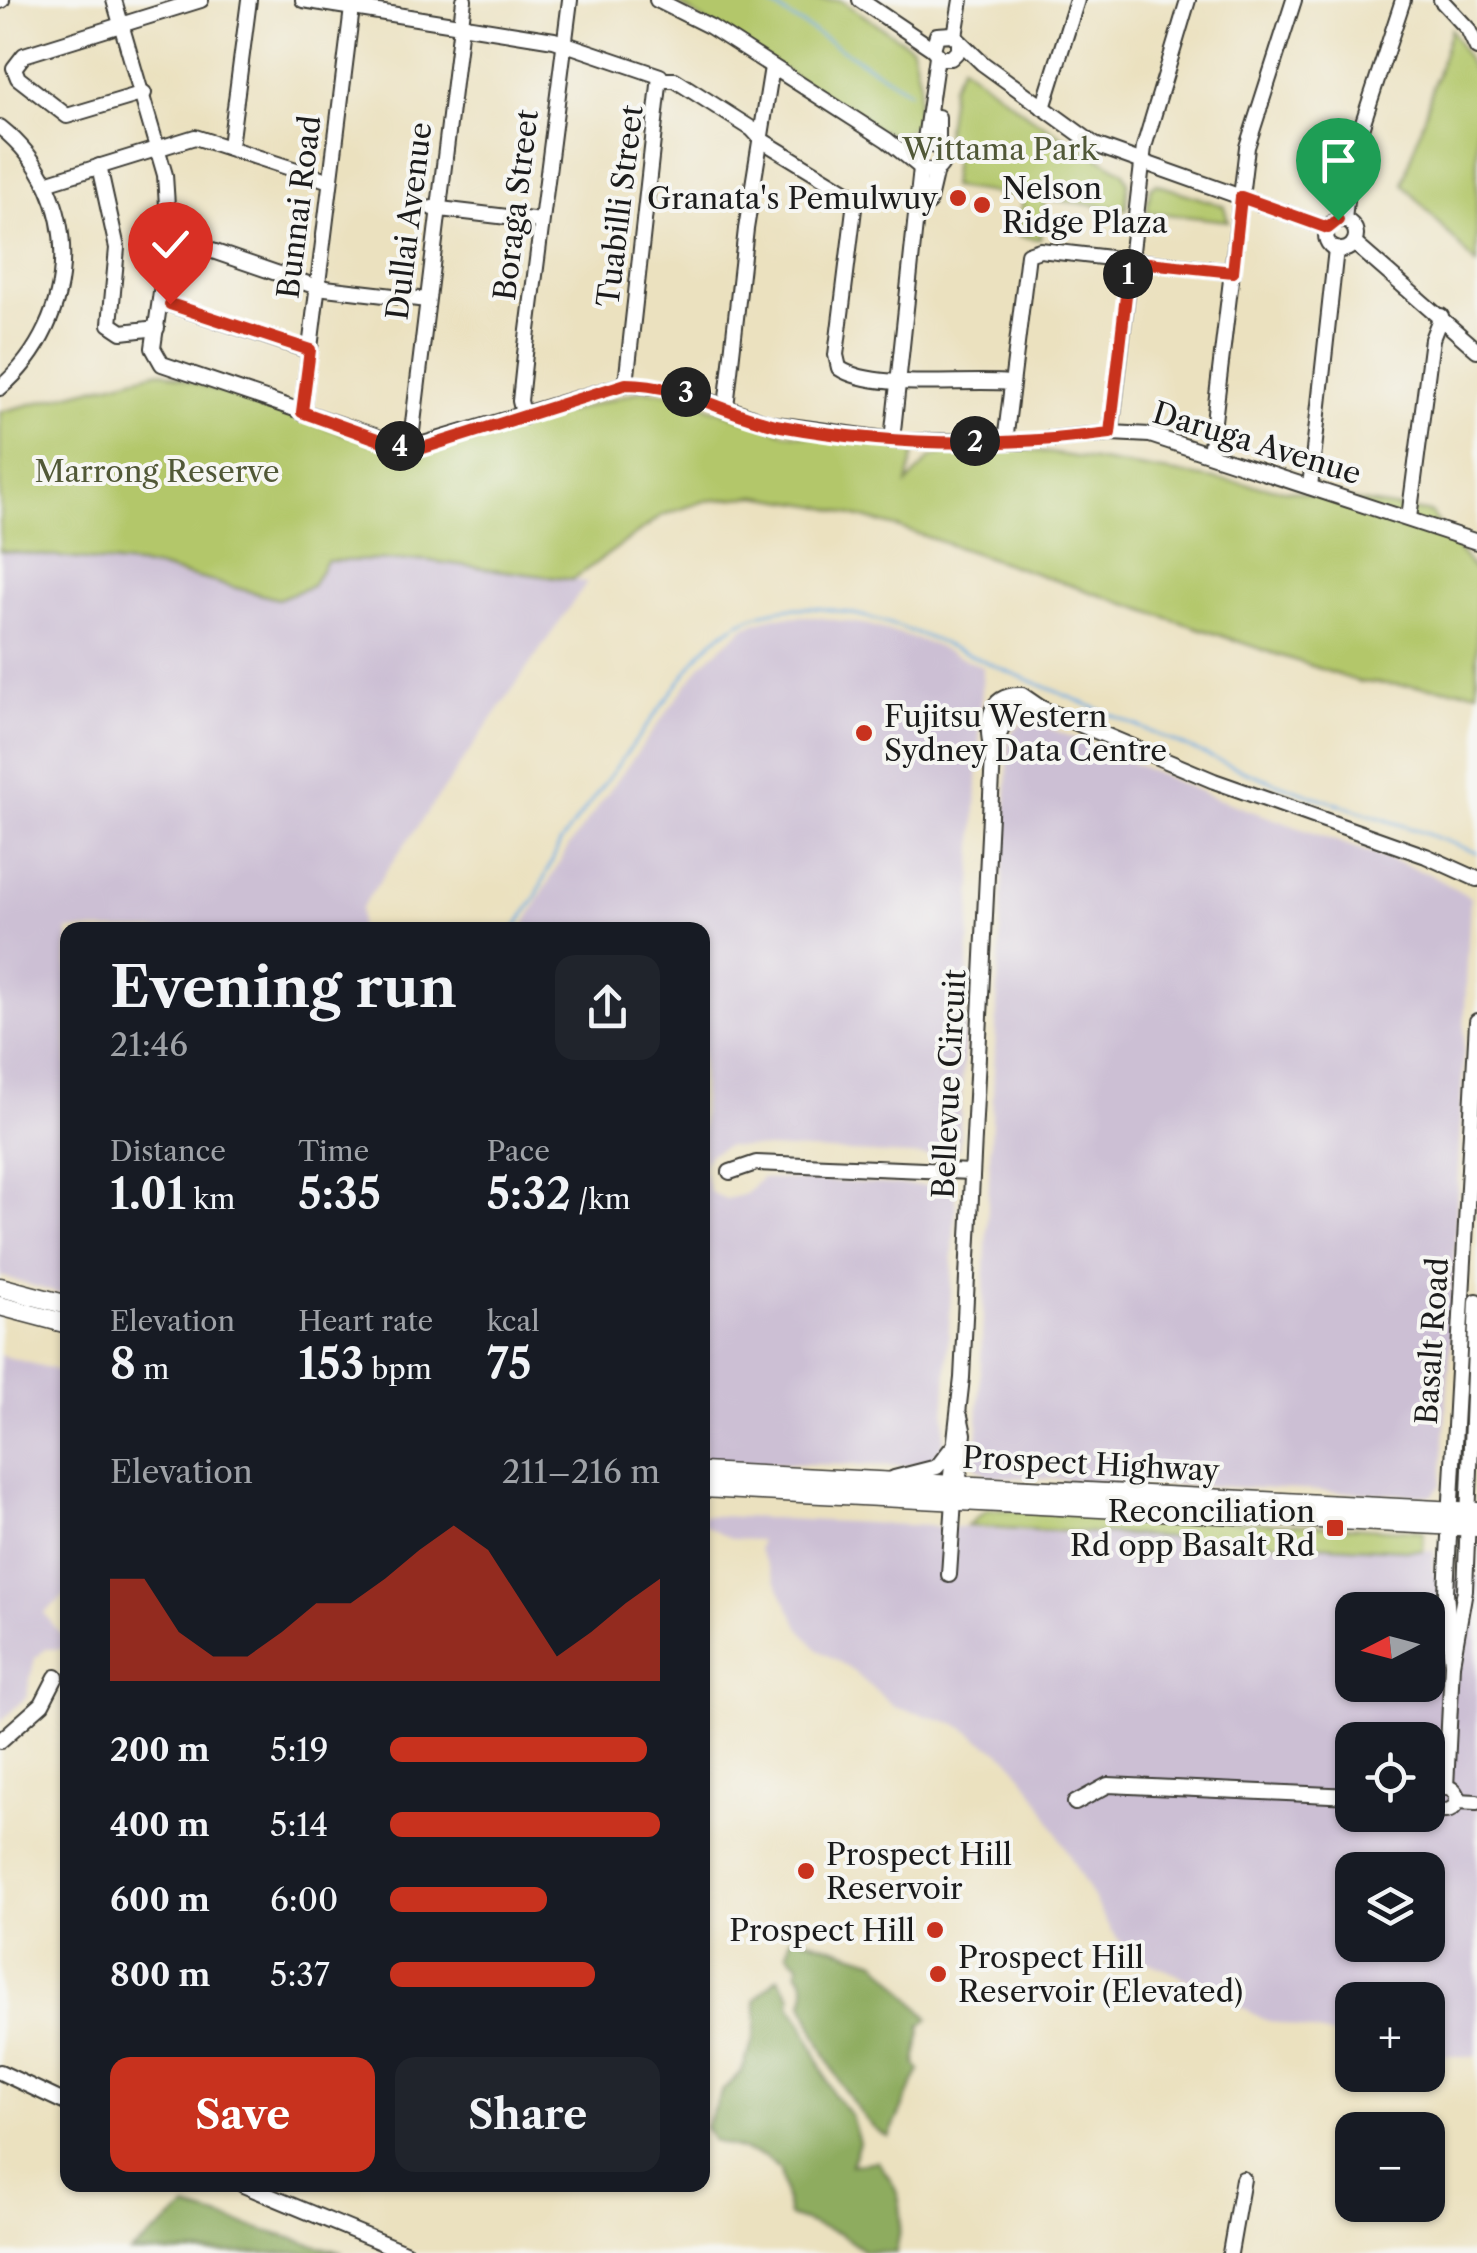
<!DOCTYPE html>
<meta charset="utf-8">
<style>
:root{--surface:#171b24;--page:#20242c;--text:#f1f3f6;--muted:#9ea1a6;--accent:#c8321e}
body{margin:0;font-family:"Libre Caslon Text",serif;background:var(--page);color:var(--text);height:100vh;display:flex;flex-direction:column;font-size:38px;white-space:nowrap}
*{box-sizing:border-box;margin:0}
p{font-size:32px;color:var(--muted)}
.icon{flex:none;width:55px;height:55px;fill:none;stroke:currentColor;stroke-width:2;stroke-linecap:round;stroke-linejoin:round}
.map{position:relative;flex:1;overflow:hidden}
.details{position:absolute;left:60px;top:922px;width:650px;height:1270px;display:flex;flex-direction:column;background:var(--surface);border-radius:20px;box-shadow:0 2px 8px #0004}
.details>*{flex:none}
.needle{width:65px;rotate:264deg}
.fabs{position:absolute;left:1335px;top:1592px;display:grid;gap:20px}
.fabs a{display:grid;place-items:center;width:110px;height:110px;border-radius:20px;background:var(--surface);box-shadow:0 2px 8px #0004;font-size:50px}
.pin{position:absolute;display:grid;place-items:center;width:85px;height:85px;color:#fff;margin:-102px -42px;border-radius:50% 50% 50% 0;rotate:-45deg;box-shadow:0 0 10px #0007}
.pin .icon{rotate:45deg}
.km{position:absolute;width:50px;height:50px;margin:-25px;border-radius:50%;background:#222;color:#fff;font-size:28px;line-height:50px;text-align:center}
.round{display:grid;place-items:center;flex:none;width:105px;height:105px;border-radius:20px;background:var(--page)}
.summary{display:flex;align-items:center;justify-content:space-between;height:170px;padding:0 50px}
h1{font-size:55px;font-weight:800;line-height:75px}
.stats{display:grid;grid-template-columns:repeat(3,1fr);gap:15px;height:170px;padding:10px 50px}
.stats div{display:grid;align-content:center}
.stats b{font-size:42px;font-weight:800}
.stats small{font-size:28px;font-weight:400}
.stats p{font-size:28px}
.chart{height:280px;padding:20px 50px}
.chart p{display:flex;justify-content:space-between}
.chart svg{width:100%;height:180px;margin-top:10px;fill:var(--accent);opacity:.7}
.button{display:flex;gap:20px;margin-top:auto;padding:20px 50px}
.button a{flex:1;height:115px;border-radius:20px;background:var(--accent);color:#fff;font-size:40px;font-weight:800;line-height:115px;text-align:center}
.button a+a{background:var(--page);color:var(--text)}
ul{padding:0 50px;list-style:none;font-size:32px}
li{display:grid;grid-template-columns:160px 120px 1fr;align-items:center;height:75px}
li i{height:25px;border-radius:12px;background:var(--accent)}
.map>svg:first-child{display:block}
</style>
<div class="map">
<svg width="1477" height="2253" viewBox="0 0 1477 2253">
<rect width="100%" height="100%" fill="#f6f6f2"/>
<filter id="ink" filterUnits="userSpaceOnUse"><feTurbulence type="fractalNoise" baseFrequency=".01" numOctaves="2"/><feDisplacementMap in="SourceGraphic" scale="20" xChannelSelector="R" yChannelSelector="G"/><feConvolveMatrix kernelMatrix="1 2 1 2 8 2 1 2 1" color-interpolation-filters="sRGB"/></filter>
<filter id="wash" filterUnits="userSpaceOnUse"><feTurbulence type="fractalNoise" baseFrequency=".0048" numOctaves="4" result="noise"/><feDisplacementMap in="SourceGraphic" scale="40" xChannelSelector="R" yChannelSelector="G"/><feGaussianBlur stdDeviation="2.25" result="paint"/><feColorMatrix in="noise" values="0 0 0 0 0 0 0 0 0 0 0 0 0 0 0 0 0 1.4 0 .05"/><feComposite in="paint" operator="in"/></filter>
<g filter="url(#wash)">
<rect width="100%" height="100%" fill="#ebe1bf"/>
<!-- industrial -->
<g fill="#ccbfd4" fill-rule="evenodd">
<polygon points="0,551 156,567 182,576 312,586 326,561 422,560 587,582 361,908 359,930 68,930 67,1296 0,1276"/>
<polygon points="773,617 809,616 868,625 926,642 983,667 959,1148 950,1157 727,1146 709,1154 703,1167 710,1192 726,1199 746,1194 761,1178 948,1187 956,1196 943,1445 934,1458 907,1466 703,1462 702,930 522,930 567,849 701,665 746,626"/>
<polygon points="1025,722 1038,723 1215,798 1429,874 1470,897 1450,1358 1441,1485 1432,1496 988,1476 976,1467 1009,741 1013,730"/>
<polygon points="0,1355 67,1373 67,1594 44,1613 67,1642 68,1649 46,1649 35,1658 26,1697 0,1722"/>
<path d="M702,1515L1434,1551V1574L1477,1576V2056H1428V2000H1352V2040L1265,2020L1197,1983L1133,1956L1111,1931L1035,1793L1010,1759L957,1724L894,1707L848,1667L818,1650L801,1630L759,1550L760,1540L732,1539L703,1524ZM1352,1610H1428V1685H1352ZM1352,1740H1428V1815H1352ZM1352,1870H1428V1945H1352Z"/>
</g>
<!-- green -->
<g fill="#b3c76a" stroke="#687243" stroke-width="2.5">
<polygon points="672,0 840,0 912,47 920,83 915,124 900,136 878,130"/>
<polygon points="1451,29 1477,78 1477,265 1403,184"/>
<polygon points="962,65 1029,116 1123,172 1128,183 1126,209 1045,199 1040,239 1019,236 1023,197 951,187 954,157 945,138 952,85"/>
<polygon points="1156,184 1224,206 1228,221 1147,212 1150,188"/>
<polygon points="160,371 405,454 422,454 643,390 665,392 785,433 915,448 907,484 930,458 980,442 1431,513 1477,574 1477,691 1359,682 900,528 819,506 757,496 705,501 663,515 572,580 423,560 326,561 312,586 278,599 156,567 0,551 0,412"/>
<polygon points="988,1509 1424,1531 1423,1551 967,1526"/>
</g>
<!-- forest -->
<g fill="#8eac5e" stroke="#55643d" stroke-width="2.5">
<path d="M797,1936L877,1961L929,2019L921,2025L916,2065L920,2070L889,2137C855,2125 815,2036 803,2002C808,1991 805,1980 797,1972L799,1964L787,1953L791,1937Z"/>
<path d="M778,1977L791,1996L790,2005L803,2024L833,2094L851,2115L859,2143L851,2165L877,2161C905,2194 904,2213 896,2253L864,2251L840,2234L789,2216L780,2170L765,2157L713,2141L705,2127L723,2090L742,2071L753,2042L757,2022L755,2000Z"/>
<polygon points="187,2208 343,2253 130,2253"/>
</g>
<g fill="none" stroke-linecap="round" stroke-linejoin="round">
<!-- stream -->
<g stroke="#72ade3" stroke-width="2.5">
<polyline points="763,0 910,92"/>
<path d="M514,930L535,899L560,843L703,650C735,619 767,606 812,608C879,612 946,645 1007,671C1083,702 1157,735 1232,766C1312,799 1397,820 1477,853"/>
</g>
</g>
</g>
<g filter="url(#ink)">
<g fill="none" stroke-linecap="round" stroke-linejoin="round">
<defs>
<g id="minor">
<polyline points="114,0 165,175 169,236 153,348 162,364 410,448 626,384 679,390 768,423 900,441 1021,442 1111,433 1150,435 1477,542"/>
<polyline points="303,0 554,40 660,76 626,384"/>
<polyline points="657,0 711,27 887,140 919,166"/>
<polyline points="860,0 933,49"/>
<polyline points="1441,0 1468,29 1477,48"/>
<polyline points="0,1 2,0"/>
<polyline points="955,36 961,0"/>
<polyline points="959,41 959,50 951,58 940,58 933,49 937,35 952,34 982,63 1095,145 1328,228"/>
<path d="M662,80H675L752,129L763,141L850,194L854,209L836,355L839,368C874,392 968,378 1012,383"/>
<polyline points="144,93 67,116 18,78 14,68 24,55 201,0"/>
<polyline points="1043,108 1077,0"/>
<path d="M0,127C86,195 80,320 0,388"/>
<circle cx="930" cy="158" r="13"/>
<polyline points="230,146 249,0"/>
<polyline points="924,146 937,56"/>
<polyline points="938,147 938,117"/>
<polyline points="99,166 117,248 110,324 122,332 157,328"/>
<polyline points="46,183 195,137 330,181"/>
<polyline points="928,204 936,170"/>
<polyline points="432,208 541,221"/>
<polyline points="1344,220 1350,162 1403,0"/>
<circle cx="1341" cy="235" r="15"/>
<polyline points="169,236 317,287 427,300"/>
<polyline points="1354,243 1477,350"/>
<polyline points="160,301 310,351"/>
<polyline points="726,407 746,229 772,67"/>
<polyline points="302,413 352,8"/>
<polyline points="524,417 520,401 525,354 570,0"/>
<polyline points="1111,433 1144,147 1188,0"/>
<polyline points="892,440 921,168"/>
<polyline points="1005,442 1028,254 1040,250 1233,272"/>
<polyline points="410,448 464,0"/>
<polyline points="1210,454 1247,147 1294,0"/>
<polyline points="1310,487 1336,249"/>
<polyline points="1409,518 1432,339 1441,316"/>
<path d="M993,754C985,727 986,693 1022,695L1041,708L1214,781L1426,856L1477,879"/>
<polyline points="730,1172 756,1163 972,1172"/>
<polyline points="894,1478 937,1467 951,1449"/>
<polyline points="957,1493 964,1434 960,1416"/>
<path d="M949,1575L954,1500L950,1484L962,1378L993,755C1002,723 1006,709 1041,708"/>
<polyline points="1452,1664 1446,1592 1477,1021"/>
<polyline points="0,1741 42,1704 56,1677"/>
<circle cx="1445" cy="1799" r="12"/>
<polyline points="1446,1787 1452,1664 1465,1590 1477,1301"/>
<polyline points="1457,1801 1477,1802"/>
<polyline points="1075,1803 1108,1785 1352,1796"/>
<polyline points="0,2072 68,2104"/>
<polyline points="243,2185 407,2253"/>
<polyline points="1230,2253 1243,2179"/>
</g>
<g id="major">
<polyline points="0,1287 68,1305"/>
<polyline points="0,1306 68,1324"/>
<polyline points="702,1472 1477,1512"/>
<polyline points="702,1488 1477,1527"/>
</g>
</defs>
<!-- minor casing -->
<use href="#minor" stroke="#3b3a34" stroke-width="18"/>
<!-- major casing -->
<use href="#major" stroke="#3b3a34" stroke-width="21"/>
<!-- minor -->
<use href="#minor" stroke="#fff" stroke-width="14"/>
<!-- major -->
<use href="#major" stroke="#fff" stroke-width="18"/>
</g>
</g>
<g fill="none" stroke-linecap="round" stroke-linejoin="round" filter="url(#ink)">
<defs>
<path id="route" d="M170,304L310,350L302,412L391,444L423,448L626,384C683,384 726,415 781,426C889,446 1002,447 1110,433L1130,261L1233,272L1241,197L1328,228L1338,220"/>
</defs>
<!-- route casing -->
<use href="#route" stroke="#fff" stroke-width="20"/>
<!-- route -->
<use href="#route" stroke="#c8321e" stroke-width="12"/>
</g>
<!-- markers -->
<g fill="#c8321e" stroke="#f6f6f2" stroke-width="4">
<circle cx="958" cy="198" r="10"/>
<circle cx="982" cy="205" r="10"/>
<circle cx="864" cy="733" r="10"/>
<rect x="1325" y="1518" width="20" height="20" rx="5"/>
<circle cx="806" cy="1871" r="10"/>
<circle cx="935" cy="1930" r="10"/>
<circle cx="938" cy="1974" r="10"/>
</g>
<g text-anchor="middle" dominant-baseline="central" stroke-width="8" stroke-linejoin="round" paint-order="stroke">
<!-- park labels -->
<g font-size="30" fill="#515837" stroke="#f6f6f2">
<text x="1000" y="149">Wittama Park</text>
<text x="157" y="471">Marrong Reserve</text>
</g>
<!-- poi labels -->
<g font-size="30" fill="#1c1c1c" stroke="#f6f6f2" text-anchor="start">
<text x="1002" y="188">Nelson<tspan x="1002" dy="34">Ridge Plaza</tspan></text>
<text x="938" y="198" text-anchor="end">Granata's Pemulwuy</text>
<text x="884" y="716">Fujitsu Western<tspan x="884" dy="34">Sydney Data Centre</tspan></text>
<text x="1315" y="1511" text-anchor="end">Reconciliation<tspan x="1315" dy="34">Rd opp Basalt Rd</tspan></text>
<text x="826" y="1854">Prospect Hill<tspan x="826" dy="34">Reservoir</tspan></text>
<text x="915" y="1930" text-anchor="end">Prospect Hill</text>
<text x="958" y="1957">Prospect Hill<tspan x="958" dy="34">Reservoir (Elevated)</tspan></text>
</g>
<!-- street labels -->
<g font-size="30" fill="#1c1c1c" stroke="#f6f6f2">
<text transform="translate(516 205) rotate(-83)">Boraga Street</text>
<text transform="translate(620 206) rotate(-83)">Tuabilli Street</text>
<text transform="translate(299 207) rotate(-83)">Bunnai Road</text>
<text transform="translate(409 221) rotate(-83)">Dullai Avenue</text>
<text transform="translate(1257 443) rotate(17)">Daruga Avenue</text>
<text transform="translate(949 1084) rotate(-87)">Bellevue Circuit</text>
<text transform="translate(1432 1341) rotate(-86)">Basalt Road</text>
<text transform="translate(1091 1464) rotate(3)">Prospect Highway</text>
</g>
</g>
</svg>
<div class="fabs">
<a><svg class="needle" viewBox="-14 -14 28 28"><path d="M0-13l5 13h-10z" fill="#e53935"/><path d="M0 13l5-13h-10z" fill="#9ea1a6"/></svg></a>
<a><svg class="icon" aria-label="locate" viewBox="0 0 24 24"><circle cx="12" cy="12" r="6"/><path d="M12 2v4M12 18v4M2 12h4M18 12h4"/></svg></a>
<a><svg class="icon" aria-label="layers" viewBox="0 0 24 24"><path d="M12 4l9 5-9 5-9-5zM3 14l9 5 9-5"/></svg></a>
<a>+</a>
<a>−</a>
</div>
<div class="pin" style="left:1338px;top:220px;background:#1e9e55"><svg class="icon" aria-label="arrive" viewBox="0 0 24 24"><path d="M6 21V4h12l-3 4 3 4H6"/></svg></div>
<div class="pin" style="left:170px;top:304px;background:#d93025"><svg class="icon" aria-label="check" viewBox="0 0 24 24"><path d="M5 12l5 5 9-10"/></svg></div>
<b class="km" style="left:1128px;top:274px">1</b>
<b class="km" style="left:975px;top:441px">2</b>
<b class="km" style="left:686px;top:392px">3</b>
<b class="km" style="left:400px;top:446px">4</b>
<section class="details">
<div class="summary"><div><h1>Evening run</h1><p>21:46</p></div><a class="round"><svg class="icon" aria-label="share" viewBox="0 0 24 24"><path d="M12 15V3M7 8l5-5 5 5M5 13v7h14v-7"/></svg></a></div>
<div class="stats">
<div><p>Distance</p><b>1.01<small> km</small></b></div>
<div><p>Time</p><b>5:35</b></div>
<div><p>Pace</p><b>5:32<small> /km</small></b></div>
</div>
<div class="stats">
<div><p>Elevation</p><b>8<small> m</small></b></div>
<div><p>Heart rate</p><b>153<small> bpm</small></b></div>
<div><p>kcal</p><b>75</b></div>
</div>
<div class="chart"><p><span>Elevation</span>211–216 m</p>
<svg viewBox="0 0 160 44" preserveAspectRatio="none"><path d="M0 44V19L10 19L20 32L30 38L40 38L50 32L60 25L70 25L80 19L90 12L100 6L110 12L120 25L130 38L140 32L150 25L160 19V44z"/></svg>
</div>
<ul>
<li><b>200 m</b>5:19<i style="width:95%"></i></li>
<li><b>400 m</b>5:14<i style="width:100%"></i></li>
<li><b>600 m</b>6:00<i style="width:58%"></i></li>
<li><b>800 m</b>5:37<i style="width:76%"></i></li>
</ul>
<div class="button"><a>Save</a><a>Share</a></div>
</section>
</div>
